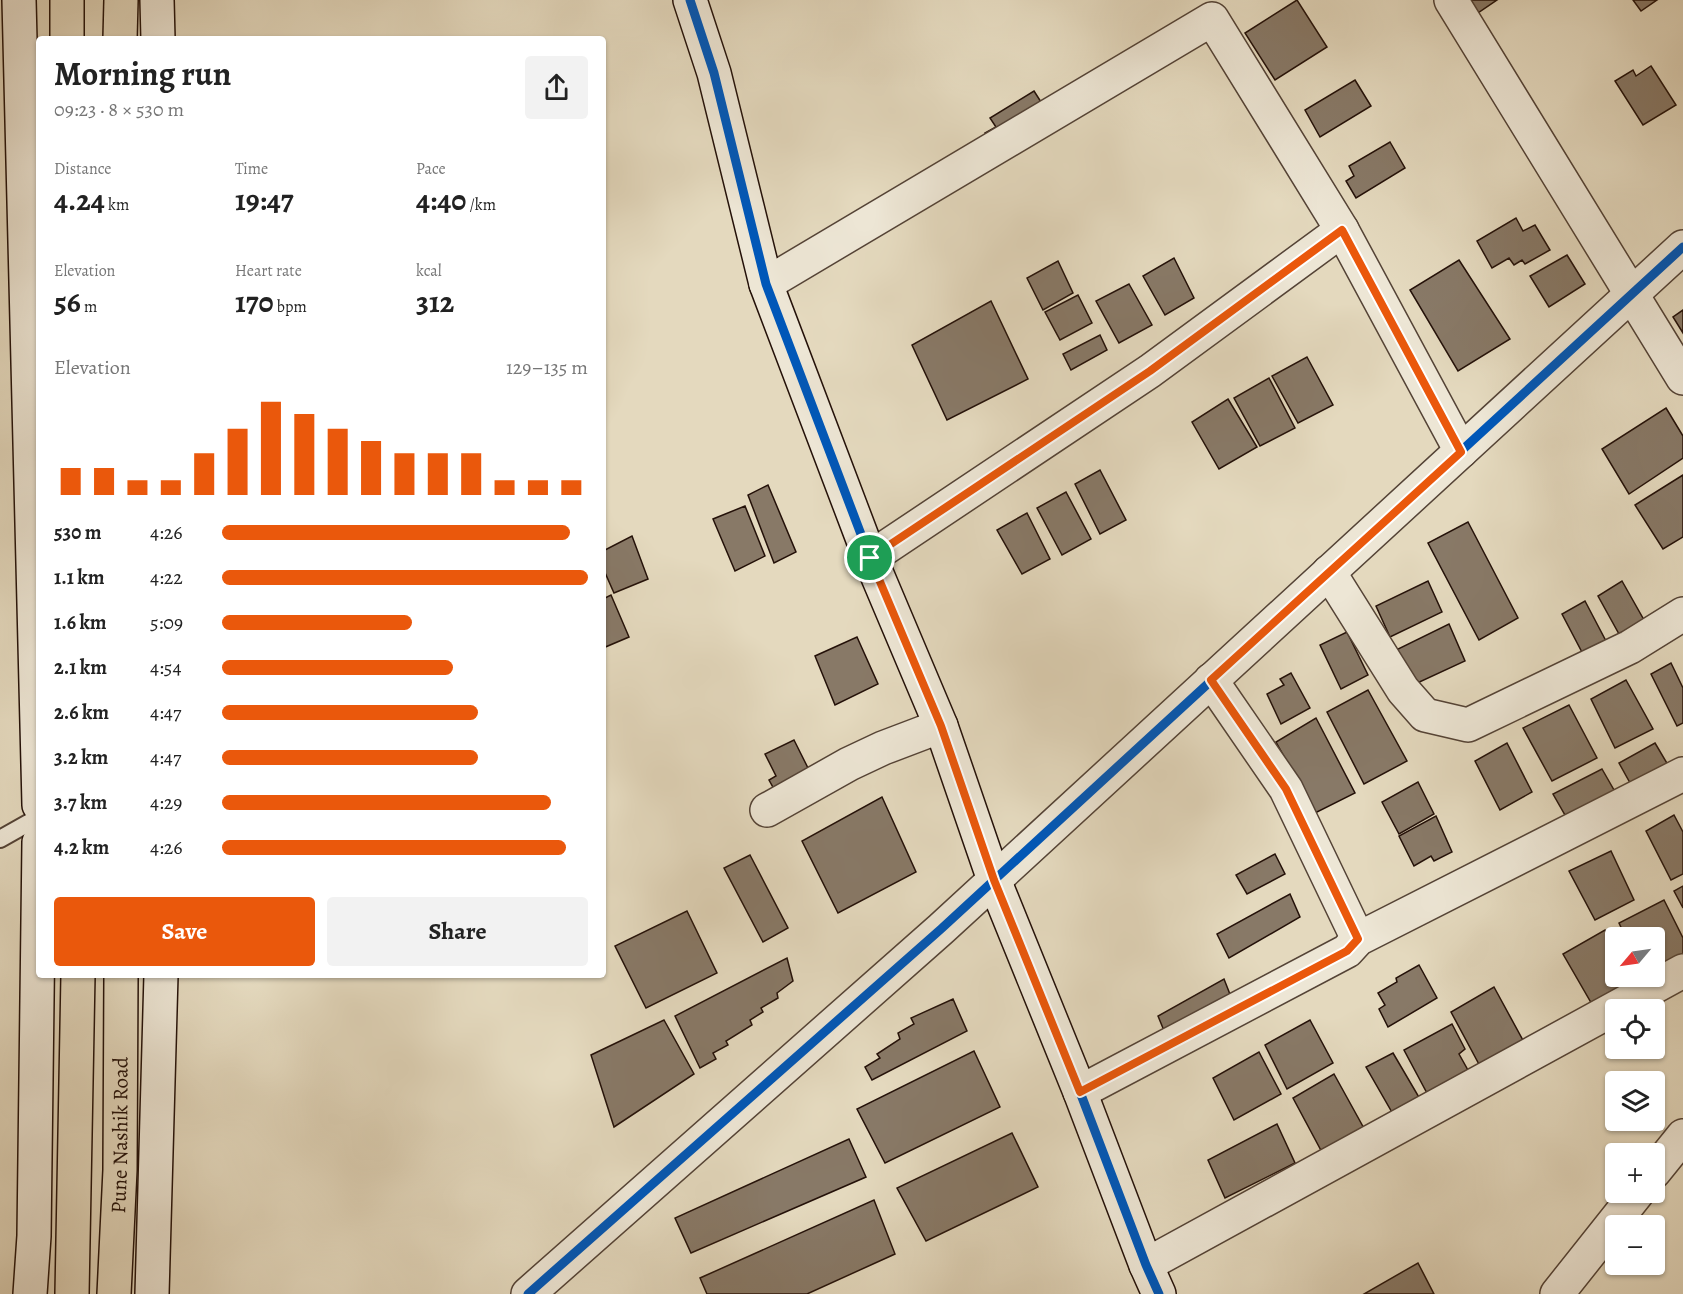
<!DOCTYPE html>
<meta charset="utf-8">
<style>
:root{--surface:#fff;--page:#f2f2f2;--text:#222;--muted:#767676;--accent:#ea580c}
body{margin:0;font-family:Alegreya,serif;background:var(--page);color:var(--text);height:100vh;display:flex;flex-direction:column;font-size:22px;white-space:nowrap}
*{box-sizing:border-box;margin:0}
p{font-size:20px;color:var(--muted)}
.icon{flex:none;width:33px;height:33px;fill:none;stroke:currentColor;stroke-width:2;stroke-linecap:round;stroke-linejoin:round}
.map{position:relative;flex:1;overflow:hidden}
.side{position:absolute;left:36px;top:36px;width:570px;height:942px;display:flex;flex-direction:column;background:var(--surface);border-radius:6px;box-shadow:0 2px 4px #0004}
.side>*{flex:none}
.needle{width:39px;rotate:241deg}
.tools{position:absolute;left:1605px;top:927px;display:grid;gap:12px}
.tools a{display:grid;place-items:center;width:60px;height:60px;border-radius:6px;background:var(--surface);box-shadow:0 2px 4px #0004;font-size:30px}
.pin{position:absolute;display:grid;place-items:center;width:51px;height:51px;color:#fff;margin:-26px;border:3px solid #fff;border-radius:50%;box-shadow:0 2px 6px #0007}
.round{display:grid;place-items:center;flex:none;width:63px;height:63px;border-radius:6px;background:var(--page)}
.headline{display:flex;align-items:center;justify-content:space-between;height:102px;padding:0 18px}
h1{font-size:33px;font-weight:700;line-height:45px}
.stats{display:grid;grid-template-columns:repeat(3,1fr);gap:9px;height:102px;padding:6px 18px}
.stats div{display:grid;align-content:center}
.stats b{font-size:30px;font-weight:700}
.stats small{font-size:16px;font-weight:400}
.stats p{font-size:16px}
.chart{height:168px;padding:12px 18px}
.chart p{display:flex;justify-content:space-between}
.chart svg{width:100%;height:108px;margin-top:6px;stroke:var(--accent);stroke-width:6}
.action{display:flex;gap:12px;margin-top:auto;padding:12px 18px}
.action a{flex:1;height:69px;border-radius:6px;background:var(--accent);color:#fff;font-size:24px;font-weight:700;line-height:69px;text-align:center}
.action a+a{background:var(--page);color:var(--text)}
ul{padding:0 18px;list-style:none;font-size:20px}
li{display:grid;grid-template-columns:96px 72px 1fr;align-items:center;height:45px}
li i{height:15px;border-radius:8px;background:var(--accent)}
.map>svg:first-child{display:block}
</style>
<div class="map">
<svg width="1683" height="1294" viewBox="0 0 1683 1294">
<rect width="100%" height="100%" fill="#e4d9be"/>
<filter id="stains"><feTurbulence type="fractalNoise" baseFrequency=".00333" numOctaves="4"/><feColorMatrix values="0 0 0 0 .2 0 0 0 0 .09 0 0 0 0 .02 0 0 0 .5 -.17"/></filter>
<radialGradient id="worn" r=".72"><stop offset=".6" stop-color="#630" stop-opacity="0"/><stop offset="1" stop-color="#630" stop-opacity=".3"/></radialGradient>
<!-- building -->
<g fill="#887967" stroke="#241109" stroke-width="1.5">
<polygon points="1297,0 1327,47 1275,80 1245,33"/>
<polygon points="1461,0 1497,0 1472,17"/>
<polygon points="1633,0 1657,0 1641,11"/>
<polygon points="1651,66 1676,105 1643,125 1615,81 1633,70 1636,76"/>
<polygon points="1355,80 1371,106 1320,137 1305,110"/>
<polygon points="1034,91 1048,113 993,146 985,133 996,127 990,118"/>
<polygon points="1390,142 1405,168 1356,198 1346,181 1354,176 1349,166"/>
<polygon points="1516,218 1523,231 1535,225 1550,250 1525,264 1522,260 1514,265 1509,258 1492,268 1477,241"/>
<polygon points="1567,255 1585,284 1549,307 1530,276"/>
<polygon points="1174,258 1194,298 1165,315 1143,276"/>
<polygon points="1459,260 1510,339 1458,371 1410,290"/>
<polygon points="1058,261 1073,293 1043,310 1027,278"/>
<polygon points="1129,284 1152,325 1119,343 1096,301"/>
<polygon points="1078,295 1092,323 1060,340 1045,312"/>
<polygon points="991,301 1028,379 947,420 912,345"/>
<polygon points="1683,310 1683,333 1673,317"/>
<polygon points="1100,335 1107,350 1071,370 1063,354"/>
<polygon points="1307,357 1333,405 1298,423 1272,376"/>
<polygon points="1269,378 1295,428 1260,446 1234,398"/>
<polygon points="1228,399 1257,447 1219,469 1192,422"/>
<polygon points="1666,408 1683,436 1683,458 1629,494 1602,449"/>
<polygon points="1100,470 1126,520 1100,534 1075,484"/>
<polygon points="1683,475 1683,537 1663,549 1635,505"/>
<polygon points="768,485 796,552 774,563 748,495"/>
<polygon points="1066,492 1091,539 1062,555 1037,508"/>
<polygon points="745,506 765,556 735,571 713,519"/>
<polygon points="1027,513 1050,559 1022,574 997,530"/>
<polygon points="1468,522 1518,618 1479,640 1428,543"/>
<polygon points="632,536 648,579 614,593 603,568 603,551"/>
<polygon points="1428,581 1442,612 1390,637 1376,606"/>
<polygon points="1622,581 1644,620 1619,634 1598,596"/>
<polygon points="611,595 629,637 603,648 603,599"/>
<polygon points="1585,601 1607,643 1584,656 1562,614"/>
<polygon points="1449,624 1465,661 1413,685 1396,650"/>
<polygon points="1347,632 1368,675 1341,689 1320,645"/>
<polygon points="857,637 878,684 835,705 815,656"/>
<polygon points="1671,663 1683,688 1683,723 1677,726 1651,674"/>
<polygon points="1291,673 1310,708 1281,724 1267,694 1284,685 1280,679"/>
<polygon points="1626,680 1653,729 1615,748 1591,699"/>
<polygon points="1368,690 1407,761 1364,784 1327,712"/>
<polygon points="1569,705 1597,758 1552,781 1523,728"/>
<polygon points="1316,718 1355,793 1315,813 1276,742"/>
<polygon points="794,740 814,780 779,798 769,780 776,776 765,754"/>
<polygon points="1507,743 1532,792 1500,810 1475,761"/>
<polygon points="1655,743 1671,770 1634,790 1619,763"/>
<polygon points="1602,769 1618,797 1569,822 1553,794"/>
<polygon points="1418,782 1434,814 1399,834 1382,802"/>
<polygon points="882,797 916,872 838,913 802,841"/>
<polygon points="1674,815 1683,832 1683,874 1671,880 1646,831"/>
<polygon points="1436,816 1452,852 1434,861 1431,856 1414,866 1399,836"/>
<polygon points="1611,851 1634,900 1595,920 1569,871"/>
<polygon points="1275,854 1285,874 1247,894 1236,875"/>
<polygon points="750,855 788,928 763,942 724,868"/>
<polygon points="1683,886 1683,908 1674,891"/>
<polygon points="1290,894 1300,917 1229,958 1217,934"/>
<polygon points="1664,900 1683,938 1683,959 1654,976 1654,938 1626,938 1619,923"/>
<polygon points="687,911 717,973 646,1008 615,946"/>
<polygon points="1605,930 1616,948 1616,976 1631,976 1635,983 1593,1006 1563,954"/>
<polygon points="787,958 793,981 777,993 778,998 761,1008 763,1012 750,1020 752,1025 726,1041 728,1045 713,1053 716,1059 700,1068 675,1016"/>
<polygon points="1419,965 1437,998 1388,1027 1379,1009 1385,1005 1378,993 1397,982 1396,978"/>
<polygon points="1224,979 1233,1002 1167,1038 1158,1016"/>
<polygon points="1494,987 1525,1044 1481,1068 1451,1012"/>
<polygon points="953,999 967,1031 872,1080 865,1067 880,1058 877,1054 900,1039 898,1033 914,1024 911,1018"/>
<polygon points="664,1020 694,1074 614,1127 591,1055"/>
<polygon points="1310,1020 1333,1063 1287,1089 1265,1045"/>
<polygon points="1452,1024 1465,1049 1459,1054 1469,1072 1428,1095 1404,1050"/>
<polygon points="974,1051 1000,1107 885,1163 857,1109"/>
<polygon points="1259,1052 1281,1094 1234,1120 1213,1078"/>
<polygon points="1393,1053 1420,1099 1393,1114 1366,1067"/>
<polygon points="1334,1074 1366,1132 1324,1156 1293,1098"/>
<polygon points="1277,1124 1295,1163 1225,1198 1208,1160"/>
<polygon points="1012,1133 1038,1187 926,1241 897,1188"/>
<polygon points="849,1139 866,1177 691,1253 675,1218"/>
<polygon points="874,1200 895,1254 807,1294 707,1294 700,1278"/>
<polygon points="1418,1263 1434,1294 1364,1294"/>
</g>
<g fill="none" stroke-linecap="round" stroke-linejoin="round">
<defs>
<polyline id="lane" points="0,839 39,817"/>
<g id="street">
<polyline points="1451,0 1683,378"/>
<polyline points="766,284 1212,19 1342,230 1461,451"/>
<polyline points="870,558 1150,371 1342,230"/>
<polyline points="1329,572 1403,690 1425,715 1468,725 1630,647 1683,614"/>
<polyline points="1211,680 1286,789 1358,939"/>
<polyline points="767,810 849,764 883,748 941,726"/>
<polyline points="1080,1092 1347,951 1358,939 1683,774"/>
<polyline points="1654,1172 1683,1136"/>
<polyline points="1146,1265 1683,971"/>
<polyline points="528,1294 941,929 1683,247"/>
<polyline points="1557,1294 1638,1192"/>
</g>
<g id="secondary">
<polyline points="19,0 39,805"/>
<polyline points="157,0 158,39"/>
<polyline points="690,0 714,73 766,284 870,558 941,726 994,880 1080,1092 1146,1265 1159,1294"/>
<polyline points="30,1294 34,1236 39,842"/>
<polyline points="152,1294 161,975"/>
</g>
<g id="highway">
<polyline points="67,0 67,39"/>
<polyline points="120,39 121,0"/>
<polyline points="72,1294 78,975"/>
<path id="s1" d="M114,1294L120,1170L121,975"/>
</g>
</defs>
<!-- lane casing -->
<use href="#lane" stroke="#544336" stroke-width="20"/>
<!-- street casing -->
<use href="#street" stroke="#544336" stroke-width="36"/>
<!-- secondary casing -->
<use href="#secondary" stroke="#241109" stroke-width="36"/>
<!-- highway casing -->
<use href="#highway" stroke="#241109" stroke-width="36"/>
<!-- lane -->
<use href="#lane" stroke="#ede6d5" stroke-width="16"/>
<!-- street -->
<use href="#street" stroke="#ede6d5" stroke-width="33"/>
<!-- secondary -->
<use href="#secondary" stroke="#ede6d5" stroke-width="33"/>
<!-- highway -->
<use href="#highway" stroke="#e4d9be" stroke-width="33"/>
<defs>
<g id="cycleway">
<polyline points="690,0 714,73 766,284 870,558 941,726 994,880 1080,1092 1146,1265 1159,1294"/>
<polyline points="528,1294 941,929 1683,247"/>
</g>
</defs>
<!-- cycleway casing -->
<use href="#cycleway" stroke="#ede6d5" stroke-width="13"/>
<!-- cycleway -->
<use href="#cycleway" stroke="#0057b8" stroke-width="9"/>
</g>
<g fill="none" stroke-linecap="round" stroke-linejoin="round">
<defs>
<polygon id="route" points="1342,230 1461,452 1211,680 1286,789 1358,939 1347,951 1080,1092 994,880 941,726 870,558 1150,371"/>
</defs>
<!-- route casing -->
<use href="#route" stroke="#fff" stroke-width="12"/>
<!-- route -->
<use href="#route" stroke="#ea580c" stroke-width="8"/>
</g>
<g text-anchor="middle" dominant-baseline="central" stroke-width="6" stroke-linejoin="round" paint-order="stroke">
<!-- street labels -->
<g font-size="21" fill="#241109" stroke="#ede6d5">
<text stroke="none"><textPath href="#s1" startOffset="159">Pune Nashik Road</textPath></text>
</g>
</g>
<rect width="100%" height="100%" filter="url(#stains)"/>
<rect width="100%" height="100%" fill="url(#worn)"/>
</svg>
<div class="tools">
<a><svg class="needle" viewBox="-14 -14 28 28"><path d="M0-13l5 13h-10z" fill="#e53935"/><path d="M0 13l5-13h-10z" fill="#767676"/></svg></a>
<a><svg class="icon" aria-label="locate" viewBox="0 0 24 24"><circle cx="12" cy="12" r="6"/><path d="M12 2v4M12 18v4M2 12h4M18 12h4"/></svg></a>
<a><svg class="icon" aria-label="layers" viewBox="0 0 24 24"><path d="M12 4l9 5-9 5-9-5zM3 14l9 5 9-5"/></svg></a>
<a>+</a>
<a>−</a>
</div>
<div class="pin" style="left:870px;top:558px;background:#1e9e55"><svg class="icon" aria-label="arrive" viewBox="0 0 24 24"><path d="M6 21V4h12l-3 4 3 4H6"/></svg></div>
<section class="side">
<div class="headline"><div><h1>Morning run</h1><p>09:23 · 8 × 530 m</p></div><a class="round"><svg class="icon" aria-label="share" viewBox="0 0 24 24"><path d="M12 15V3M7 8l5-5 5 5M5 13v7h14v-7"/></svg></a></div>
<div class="stats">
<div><p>Distance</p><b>4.24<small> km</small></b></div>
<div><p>Time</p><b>19:47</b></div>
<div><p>Pace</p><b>4:40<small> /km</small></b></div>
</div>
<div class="stats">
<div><p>Elevation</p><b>56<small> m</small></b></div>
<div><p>Heart rate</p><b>170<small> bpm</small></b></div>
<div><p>kcal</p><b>312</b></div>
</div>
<div class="chart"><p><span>Elevation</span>129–135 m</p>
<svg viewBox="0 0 160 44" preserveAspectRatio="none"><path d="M5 44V33M15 44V33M25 44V38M35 44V38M45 44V27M55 44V17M65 44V6M75 44V11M85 44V17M95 44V22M105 44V27M115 44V27M125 44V27M135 44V38M145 44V38M155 44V38"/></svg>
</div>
<ul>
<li><b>530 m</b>4:26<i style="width:95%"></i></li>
<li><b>1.1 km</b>4:22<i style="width:100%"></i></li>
<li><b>1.6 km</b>5:09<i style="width:52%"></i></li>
<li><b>2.1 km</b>4:54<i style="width:63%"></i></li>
<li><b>2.6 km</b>4:47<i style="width:70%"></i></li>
<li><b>3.2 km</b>4:47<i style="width:70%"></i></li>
<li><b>3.7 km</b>4:29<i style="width:90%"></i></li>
<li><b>4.2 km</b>4:26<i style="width:94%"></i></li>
</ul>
<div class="action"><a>Save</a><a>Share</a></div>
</section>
</div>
